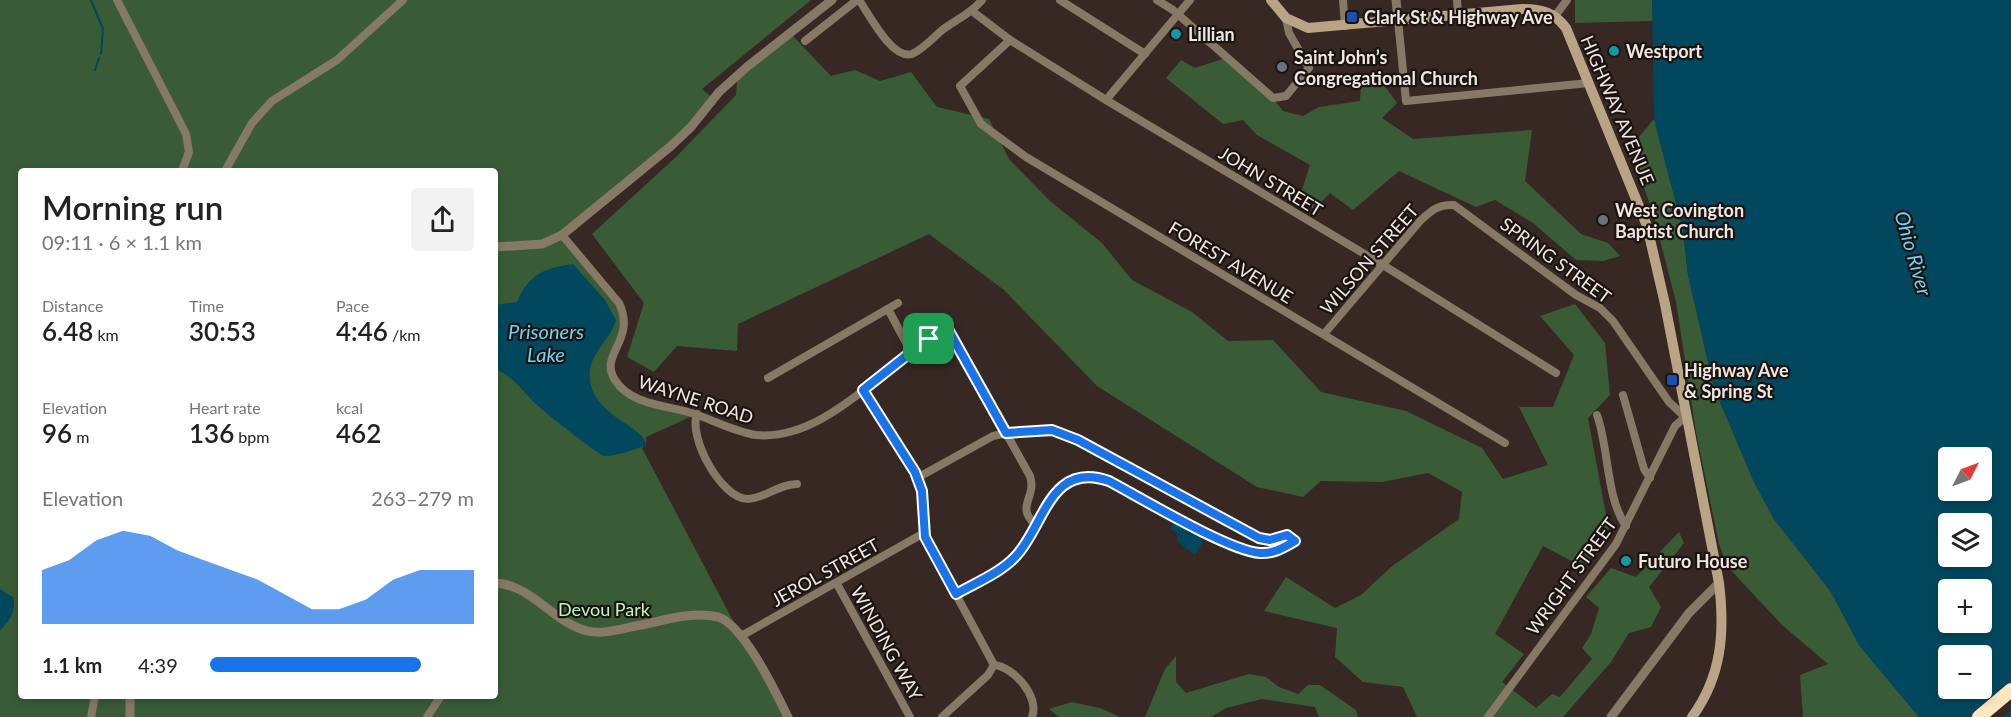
<!DOCTYPE html>
<meta charset="utf-8">
<style>
:root{--surface:#fff;--page:#f2f2f2;--text:#222;--muted:#767676;--accent:#1a73e8}
body{margin:0;font-family:Lato,sans-serif;background:var(--page);color:var(--text);height:100vh;display:flex;flex-direction:column;font-size:22px;white-space:nowrap}
*{box-sizing:border-box;margin:0}
p{font-size:20px;color:var(--muted)}
.icon{flex:none;width:33px;height:33px;fill:none;stroke:currentColor;stroke-width:2;stroke-linecap:round;stroke-linejoin:round}
.map{position:relative;flex:1;overflow:hidden}
.side{position:absolute;left:18px;top:168px;width:480px;height:531px;display:flex;flex-direction:column;background:var(--surface);border-radius:6px;box-shadow:0 3px 9px #0003}
.side>*{flex:none}
.needle{width:39px;rotate:48deg}
.fabs{position:absolute;left:1938px;top:447px;display:grid;gap:12px}
.fabs a{display:grid;place-items:center;width:54px;height:54px;border-radius:6px;background:var(--surface);box-shadow:0 3px 9px #0003;font-size:30px}
.pin{position:absolute;display:grid;place-items:center;width:51px;height:51px;color:#fff;margin:-26px;border-radius:12px;box-shadow:0 3px 9px #0006}
.round{display:grid;place-items:center;flex:none;width:63px;height:63px;border-radius:6px;background:var(--page)}
.head{display:flex;align-items:center;justify-content:space-between;height:102px;padding:0 24px}
h1{font-size:33px;font-weight:600;line-height:45px}
.figures{display:grid;grid-template-columns:repeat(3,1fr);gap:9px;height:102px;padding:6px 24px}
.figures div{display:grid;align-content:center}
.figures b{font-size:26px;font-weight:600}
.figures small{font-size:16px;font-weight:400}
.figures p{font-size:16px}
.chart{height:168px;padding:12px 24px}
.chart p{display:flex;justify-content:space-between}
.chart svg{width:100%;height:108px;margin-top:6px;fill:var(--accent);opacity:.7}
ul{padding:0 24px;list-style:none;font-size:20px}
li{display:grid;grid-template-columns:96px 72px 1fr;align-items:center;height:45px}
li i{height:15px;border-radius:8px;background:var(--accent)}
.map>svg:first-child{display:block}
</style>
<div class="map">
<svg width="2011" height="717" viewBox="0 0 2011 717">
<rect width="100%" height="100%" fill="#372823"/>
<!-- green -->
<g fill="#395c37" fill-rule="evenodd">
<path d="M0,0H811L702,89L714,99L691,127L562,235L624,315L610,367L629,394L697,414L646,437V445L642,448L741,636L788,717H0ZM21,171H495V696H21Z"/>
<polygon points="1575,0 1652,0 1653,21 1575,23"/>
<polygon points="792,35 831,76 855,70 880,81 911,72 937,107 989,119 1009,159 1050,201 1102,243 1132,280 1192,312 1228,341 1273,340 1321,392 1406,411 1482,448 1503,479 1548,465 1519,407 1553,407 1574,355 1540,316 1575,304 1605,343 1610,395 1588,418 1610,536 1583,567 1543,546 1495,634 1524,654 1502,682 1536,708 1552,694 1560,697 1592,659 1582,648 1591,634 1599,608 1586,597 1611,568 1636,577 1679,532 1684,543 1649,587 1661,607 1651,627 1629,633 1611,662 1563,717 1417,717 1403,687 1363,682 1335,657 1337,628 1264,611 1286,577 1335,608 1361,595 1391,567 1459,519 1462,492 1428,473 1382,482 1321,481 1303,497 1257,487 1097,386 1004,290 929,234 738,324 737,351 677,346 654,372 627,357 644,303 592,234 677,156 736,95 737,81"/>
<polygon points="1226,58 1273,98 1283,111 1303,116 1319,107 1360,101 1361,85 1379,78 1397,103 1382,118 1413,139 1532,130 1525,181 1581,234 1608,243 1620,256 1603,261 1576,260 1533,223 1495,200 1476,207 1399,171 1353,210 1330,193 1314,209 1299,199 1310,165 1257,135 1243,120 1223,124 1166,78 1181,60 1195,68"/>
<polygon points="1654,119 1683,230 1688,275 1714,388 1754,482 1774,519 1831,592 1859,645 1919,717 1803,717 1800,675 1828,664 1782,625 1727,566 1719,544 1696,432 1676,302 1653,213 1630,148"/>
<polygon points="1176,656 1176,682 1186,693 1249,674 1266,677 1279,687 1298,694 1308,685 1320,685 1356,710 1358,717 1319,717 1315,707 1262,699 1226,708 1211,717 1145,717 1165,669"/>
<polygon points="1072,702 1100,708 1120,717 1059,717 1049,709"/>
</g>
<!-- water -->
<g fill="#01485e" fill-rule="evenodd">
<path d="M1652,0H2011V717H1919L1859,645L1831,592L1774,519L1754,482L1714,388L1688,275L1683,230L1654,119ZM1948,458H1982V490H1948ZM1948,524H1982V556H1948ZM1948,590H1982V622H1948ZM1948,656H1982V688H1948Z"/>
<path d="M573,264L605,300L616,320C611,339 592,351 590,371C586,415 645,425 646,445L642,447C631,450 617,456 605,456C599,456 546,413 538,406C524,394 513,375 495,369V305L517,302C529,274 544,268 573,264Z"/>
<polygon points="1175,521 1186,524 1185,530 1189,534 1196,533 1203,542 1195,555 1177,541 1177,533 1170,529"/>
<path d="M0,589L14,598C15,613 10,620 0,631Z"/>
</g>
<!-- pier -->
<polygon fill="#372823" points="2011,686 2011,710 2002,717 1974,717"/>
<g fill="none" stroke-linecap="round" stroke-linejoin="round">
<!-- stream -->
<g stroke="#01485e" stroke-width="2">
<polyline points="91,0 103,29 101,54"/>
<polyline points="95,70 99,58"/>
</g>
<!-- minor -->
<g stroke="#867966" stroke-width="8">
<polyline points="117,0 186,134 189,152 182,171"/>
<path d="M859,0C869,14 892,60 912,54C922,50 933,38 941,31C955,20 971,14 982,0"/>
<polyline points="1060,0 1145,54"/>
<polyline points="1157,0 1173,10 1273,98 1286,96 1309,68 1289,33 1286,18"/>
<polyline points="1343,0 1345,26"/>
<polyline points="1457,0 1458,14"/>
<polyline points="972,11 1010,40 1106,100 1383,265 1556,373"/>
<polyline points="1555,16 1567,0"/>
<polyline points="1398,20 1406,101 1589,83"/>
<polyline points="1010,40 960,86 981,124 1026,157 1505,443"/>
<polyline points="805,41 857,0"/>
<polyline points="1106,100 1190,0"/>
<polyline points="225,171 252,123 272,101 337,60 403,0"/>
<path d="M562,235L619,303C637,341 598,354 615,380C630,404 663,405 688,412C710,418 734,432 756,435C828,442 887,359 949,331L1030,476C1037,498 1015,506 1035,524"/>
<polyline points="888,309 911,352"/>
<path d="M1324,334L1420,221C1431,211 1438,204 1454,205L1576,295L1600,308L1613,321L1669,402L1685,417L1675,426L1616,544L1488,717"/>
<polyline points="768,378 898,303"/>
<polyline points="863,391 915,472 922,491 925,537 994,665"/>
<polyline points="1623,395 1644,469 1650,478"/>
<path d="M697,414C688,437 721,499 748,499C766,498 779,484 797,484"/>
<path d="M1597,415C1609,448 1606,498 1626,526"/>
<path d="M917,478L993,436L1016,431L1052,430L1078,440L1150,477L1259,538L1270,539L1287,535L1295,541C1284,547 1274,554 1261,553C1228,551 1141,499 1109,481C1050,460 1043,528 1015,558C1000,573 975,583 956,594"/>
<polyline points="837,584 910,717"/>
<polyline points="741,636 924,533"/>
<path d="M994,665C1014,667 1040,697 1032,717"/>
<polyline points="91,717 95,696"/>
<polyline points="427,717 441,696"/>
<polyline points="942,717 988,675 994,665"/>
</g>
<!-- tertiary -->
<g stroke="#867966" stroke-width="9">
<polyline points="1396,0 1398,20"/>
<polyline points="495,247 542,244 562,235 671,146 691,127 719,92 748,66 832,0"/>
<path d="M495,583C533,585 552,622 587,631C604,635 624,628 641,625C666,620 693,611 718,617C744,625 776,693 788,717"/>
<polyline points="130,696 130,717"/>
<polyline points="1611,717 1689,613 1719,583"/>
</g>
<!-- secondary -->
<path stroke="#b9a586" stroke-width="10" d="M1271,0L1286,18L1308,28L1522,9C1541,9 1554,12 1566,28L1647,226L1665,304L1719,583C1725,632 1722,676 1692,717"/>
<!-- motorway -->
<polyline stroke="#ffe6bf" stroke-width="14" points="1979,717 2011,690"/>
</g>
<g fill="none" stroke-linecap="round" stroke-linejoin="round">
<defs>
<path id="route" d="M949,331L1006,433L1052,430L1078,440L1259,538L1270,540L1287,535L1295,541C1284,547 1274,554 1260,553C1229,551 1141,498 1109,481C1049,460 1044,528 1015,557C1000,573 975,583 956,594L925,537L922,491L915,472L863,390L911,352Z"/>
</defs>
<!-- route casing -->
<use href="#route" stroke="#fff" stroke-width="12"/>
<!-- route -->
<use href="#route" stroke="#1a73e8" stroke-width="8"/>
</g>
<!-- markers -->
<g fill="#1a4fb4" stroke="#1a1310" stroke-width="2">
<rect x="1346" y="11" width="12" height="12" rx="3"/>
<rect x="1666" y="374" width="12" height="12" rx="3"/>
</g>
<g fill="#0f9aa8" stroke="#1a1310" stroke-width="2">
<circle cx="1176" cy="34" r="6"/>
<circle cx="1614" cy="51" r="6"/>
<circle cx="1626" cy="561" r="6"/>
</g>
<g fill="#6b7280" stroke="#1a1310" stroke-width="2">
<circle cx="1282" cy="67" r="6"/>
<circle cx="1603" cy="220" r="6"/>
</g>
<g text-anchor="middle" dominant-baseline="central" stroke-width="4.5" stroke-linejoin="round" paint-order="stroke">
<!-- poi labels -->
<g font-size="18" font-weight="bold" fill="#f0e6e2" stroke="#1a1310" text-anchor="start">
<text x="1364" y="17">Clark St &amp; Highway Ave</text>
<text x="1188" y="34">Lillian</text>
<text x="1626" y="51">Westport</text>
<text x="1294" y="57">Saint John’s<tspan x="1294" dy="21">Congregational Church</tspan></text>
<text x="1615" y="210">West Covington<tspan x="1615" dy="21">Baptist Church</tspan></text>
<text x="1684" y="370">Highway Ave<tspan x="1684" dy="21">&amp; Spring St</tspan></text>
<text x="1638" y="561">Futuro House</text>
</g>
<!-- street labels -->
<g font-size="18" fill="#f0e6e2" stroke="#1a1310">
<text transform="translate(1618 110) rotate(67)">HIGHWAY AVENUE</text>
<text transform="translate(1271 181) rotate(31)">JOHN STREET</text>
<text transform="translate(1369 259) rotate(-49)">WILSON STREET</text>
<text transform="translate(1556 260) rotate(36)">SPRING STREET</text>
<text transform="translate(1231 262) rotate(31)">FOREST AVENUE</text>
<text transform="translate(696 399) rotate(18)">WAYNE ROAD</text>
<text transform="translate(825 572) rotate(-29)">JEROL STREET</text>
<text transform="translate(1571 576) rotate(-54)">WRIGHT STREET</text>
<text transform="translate(887 643) rotate(61)">WINDING WAY</text>
</g>
<!-- park labels -->
<g font-size="18" fill="#bdf7b9" stroke="#1a1310">
<text x="604" y="609">Devou Park</text>
</g>
<!-- water labels -->
<g font-size="20" font-style="italic" fill="#74d0f4" stroke="#1a1310">
<text transform="translate(1914 253) rotate(74)">Ohio River</text>
<text x="546" y="331">Prisoners<tspan x="546" dy="23">Lake</tspan></text>
</g>
</g>
</svg>
<div class="fabs">
<a><svg class="needle" viewBox="-14 -14 28 28"><path d="M0-13l5 13h-10z" fill="#e53935"/><path d="M0 13l5-13h-10z" fill="#767676"/></svg></a>
<a><svg class="icon" aria-label="layers" viewBox="0 0 24 24"><path d="M12 4l9 5-9 5-9-5zM3 14l9 5 9-5"/></svg></a>
<a>+</a>
<a>−</a>
</div>
<div class="pin" style="left:929px;top:339px;background:#1e9e55"><svg class="icon" aria-label="arrive" viewBox="0 0 24 24"><path d="M6 21V4h12l-3 4 3 4H6"/></svg></div>
<section class="side">
<div class="head"><div><h1>Morning run</h1><p>09:11 · 6 × 1.1 km</p></div><a class="round"><svg class="icon" aria-label="share" viewBox="0 0 24 24"><path d="M12 15V3M7 8l5-5 5 5M5 13v7h14v-7"/></svg></a></div>
<div class="figures">
<div><p>Distance</p><b>6.48<small> km</small></b></div>
<div><p>Time</p><b>30:53</b></div>
<div><p>Pace</p><b>4:46<small> /km</small></b></div>
</div>
<div class="figures">
<div><p>Elevation</p><b>96<small> m</small></b></div>
<div><p>Heart rate</p><b>136<small> bpm</small></b></div>
<div><p>kcal</p><b>462</b></div>
</div>
<div class="chart"><p><span>Elevation</span>263–279 m</p>
<svg viewBox="0 0 160 44" preserveAspectRatio="none"><path d="M0 44V22L10 18L20 10L30 6L40 8L50 14L60 18L70 22L80 26L90 32L100 38L110 38L120 34L130 26L140 22L150 22L160 22V44z"/></svg>
</div>
<ul>
<li><b>1.1 km</b>4:39<i style="width:80%"></i></li>
</ul>
</section>
</div>
